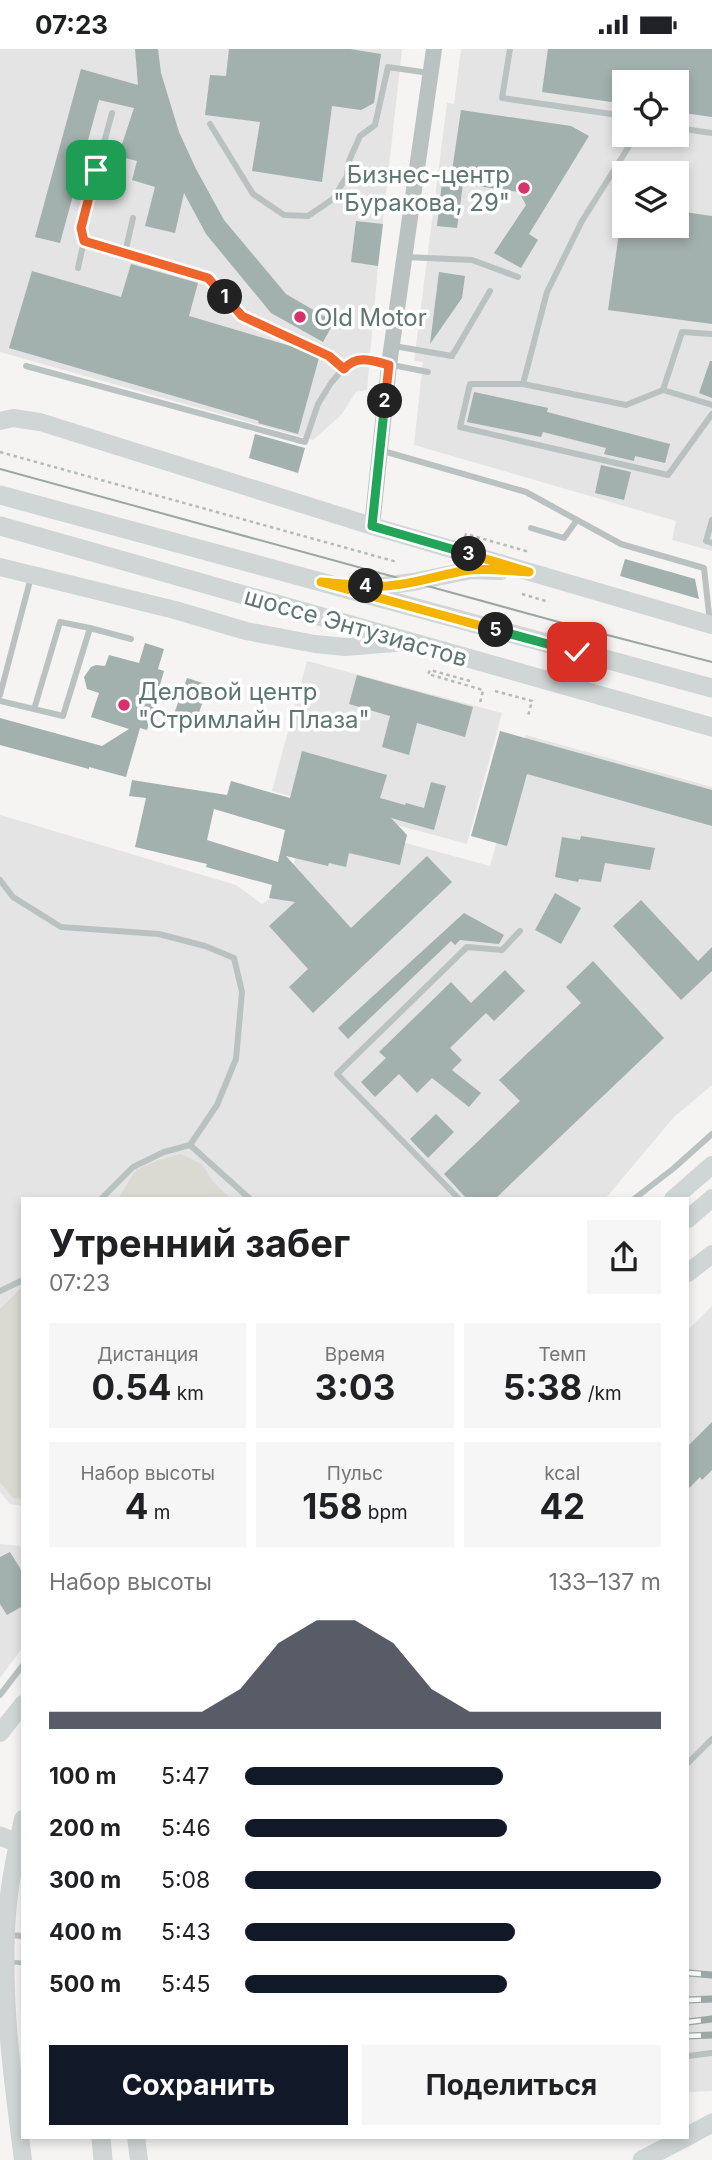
<!DOCTYPE html>
<html lang="ru">
<meta charset="utf-8">
<style>
:root{--surface:#fff;--page:#f6f6f6;--text:#202124;--muted:#757577;--accent:#111827}
body{margin:0;font-family:Inter,sans-serif;background:var(--page);color:var(--text);height:100vh;display:flex;flex-direction:column;font-size:26px;white-space:nowrap}
*{box-sizing:border-box;margin:0}
p{font-size:23px;color:var(--muted)}
.icon{flex:none;width:38px;height:38px;fill:none;stroke:currentColor;stroke-width:2;stroke-linecap:round;stroke-linejoin:round}
.map{position:relative;flex:1;overflow:hidden}
.side{position:absolute;left:21px;top:1148px;width:668px;height:942px;display:flex;flex-direction:column;background:var(--surface);border-radius:0px;box-shadow:0 4px 10px #0003}
.side>*{flex:none}
.tools{position:absolute;left:612px;top:21px;display:grid;gap:14px}
.tools a{display:grid;place-items:center;width:77px;height:77px;border-radius:0px;background:var(--surface);box-shadow:0 4px 10px #0003;font-size:35px}
.pin{position:absolute;display:grid;place-items:center;width:60px;height:60px;color:#fff;margin:-30px;border-radius:14px;box-shadow:0 4px 10px #0006}
.km{position:absolute;width:35px;height:35px;margin:-18px;border-radius:50%;background:#222;color:#fff;font-size:19px;line-height:35px;text-align:center}
.round{display:grid;place-items:center;flex:none;width:74px;height:74px;border-radius:0px;background:var(--page)}
.summary{display:flex;align-items:center;justify-content:space-between;height:119px;padding:0 28px}
h1{font-size:38px;font-weight:700;line-height:52px}
.figures{display:grid;grid-template-columns:repeat(3,1fr);gap:10px;height:119px;padding:7px 28px}
.figures div{display:grid;align-content:center;border-radius:0px;background:var(--page);text-align:center}
.figures b{font-size:35px;font-weight:700}
.figures small{font-size:19px;font-weight:400}
.figures p{font-size:19px}
.chart{height:196px;padding:14px 28px}
.chart p{display:flex;justify-content:space-between}
.chart svg{width:100%;height:126px;margin-top:7px;fill:var(--accent);opacity:.7}
.action{display:flex;gap:14px;margin-top:auto;padding:14px 28px}
.action a{flex:1;height:80px;border-radius:0px;background:var(--accent);color:#fff;font-size:28px;font-weight:700;line-height:80px;text-align:center}
.action a+a{background:var(--page);color:var(--text)}
ul{padding:0 28px;list-style:none;font-size:23px}
li{display:grid;grid-template-columns:112px 84px 1fr;align-items:center;height:52px}
li i{height:18px;border-radius:9px;background:var(--accent)}
.status{display:flex;justify-content:space-between;align-items:center;height:49px;padding:0 35px;background:var(--surface);direction:ltr}
.status svg{height:19px;fill:currentColor}
.map>svg:first-child{display:block}
</style>
<div class="status"><b>07:23</b><svg viewBox="0 0 49 12"><path d="M0 12V9h3v3zM5 12V6h3v6zM10 12V3h3v9zM15 12V0h3v12zM26 1h20v11H26zM47 4h2v5h-2z"/></svg></div>
<div class="map">
<svg width="712" height="2111" viewBox="0 0 712 2111">
<rect width="100%" height="100%" fill="#f6f4f3"/>
<!-- built -->
<g fill="#e3e4e3" fill-rule="evenodd">
<polygon points="0,0 402,0 378,217 367,341 356,343 341,366 313,391 0,303"/>
<path d="M461,0H712V502L672,491L676,472L414,396L423,313L414,312L447,54L454,55ZM625,33H677V86H625ZM625,124H677V177H625Z"/>
<polygon points="307,612 502,664 467,795 272,742"/>
<polygon points="526,686 712,738 712,1036 674,1068 605,1150 23,1150 23,1457 10,1455 0,1443 0,766 236,836 262,855 287,839 307,767 490,817"/>
<polygon points="712,1257 712,2042 688,2043 688,1281"/>
<polygon points="0,1495 23,1497 23,1598 0,1629"/>
</g>
<!-- green -->
<g fill="#dadad2">
<polygon points="181,1105 202,1115 214,1134 231,1150 118,1150 136,1121 159,1111"/>
<polygon points="23,1237 23,1450 13,1449 0,1433 0,1260"/>
</g>
<g fill="none" stroke-linecap="round" stroke-linejoin="round">
<!-- stream -->
<polyline stroke="#b3c4be" stroke-width="4.5" points="10,1913 23,1914"/>
</g>
<!-- building -->
<g fill="#a2b0ae" fill-rule="evenodd">
<polygon points="135,0 158,0 161,24 179,83 196,120 224,171 286,245 334,273 323,293 271,264 206,185 184,144 175,184 145,177 155,138 132,131 137,112 118,107 134,59 99,51 60,194 35,188 81,20 138,36"/>
<polygon points="229,0 350,0 381,5 374,54 361,61 332,57 322,133 252,122 260,73 205,66 210,26 226,27"/>
<polygon points="548,0 712,0 712,68 677,63 677,33 625,33 625,55 542,43"/>
<polygon points="461,61 571,77 589,87 529,185 538,191 521,219 494,204 526,156 519,143 463,135 457,179 437,177 442,133 450,135"/>
<polygon points="677,162 712,167 712,275 608,261 620,177 677,177"/>
<polygon points="356,172 383,175 378,217 351,213"/>
<polygon points="131,215 198,234 189,267 297,299 319,309 298,385 258,374 259,372 9,299 32,222 121,248"/>
<polygon points="439,223 465,227 462,249 430,295"/>
<polygon points="710,312 712,312 712,349 699,344"/>
<polygon points="474,343 548,359 547,363 670,395 665,414 635,407 634,412 604,405 606,399 543,383 541,388 467,373"/>
<polygon points="255,385 305,399 298,424 249,409"/>
<polygon points="601,416 631,423 624,451 595,444"/>
<polygon points="625,510 695,530 699,550 620,527"/>
<polygon points="145,594 164,600 158,620 164,622 147,681 140,679 126,728 89,718 89,720 0,696 0,669 102,697 129,680 91,668 99,644 87,640 84,628 91,618 96,616 105,617 109,606 139,614"/>
<polygon points="357,626 473,658 465,688 417,674 409,706 382,698 390,667 349,655"/>
<polygon points="187,629 209,636 193,680 171,673"/>
<polygon points="500,682 712,741 712,777 527,725 507,797 471,787"/>
<path d="M302,702L387,726L380,749L405,756L406,754L424,759L431,733L446,737L434,781L391,769L407,786L400,816L349,804L346,818L329,814L328,817L286,807L351,879L427,807L452,833L313,964L289,938L308,920L269,877L295,853L269,849L272,836L206,818L207,815L135,798L146,749L129,747L132,731L227,746L231,732L290,749ZM214,760L285,781L278,813L207,791Z"/>
<polygon points="581,787 655,799 650,821 605,814 601,833 579,830 578,833 555,828 562,788 580,791"/>
<polygon points="555,844 581,859 561,895 535,881"/>
<polygon points="641,851 698,912 712,898 712,922 681,951 613,877"/>
<polygon points="464,864 504,886 499,895 460,891 455,896 451,892 348,990 338,979"/>
<polygon points="593,912 664,989 495,1150 467,1150 444,1125 520,1052 499,1031 581,954 566,938"/>
<polygon points="505,921 525,942 494,972 486,964 450,999 462,1011 452,1021 481,1044 469,1058 432,1029 417,1044 399,1025 375,1048 361,1033 386,1009 379,1003 451,933 471,954"/>
<polygon points="436,1065 454,1083 428,1109 410,1090"/>
<polygon points="712,1373 712,1421 702,1431 700,1428 688,1440 688,1397"/>
<polygon points="10,1503 23,1524 23,1557 7,1566 0,1555 0,1508"/>
</g>
<g fill="none" stroke-linecap="round" stroke-linejoin="round">
<!-- path -->
<g stroke="#b5bbba" stroke-width="2.5" stroke-dasharray="3.5 3.5" stroke-linecap="butt">
<polyline points="0,403 397,513"/>
<polyline points="465,488 466,485 526,502 527,498"/>
<polyline points="522,545 549,553"/>
<polyline points="470,632 430,621 428,625 483,641 480,654"/>
<polyline points="495,642 532,652 528,667"/>
</g>
<!-- service -->
<g stroke="#bac2c1" stroke-width="6">
<polyline points="510,0 502,49 625,67"/>
<polyline points="112,64 81,179 84,192 208,229 241,267 329,307 344,319"/>
<polyline points="210,75 253,145 284,166 308,167 333,150 347,127 349,112 360,87 375,76 388,18 429,24"/>
<polyline points="677,79 712,84"/>
<polyline points="636,86 582,172 547,243 523,335 626,356 663,341 682,283 712,285"/>
<polyline points="125,204 133,169"/>
<polyline points="405,208 472,211 518,228"/>
<polyline points="78,219 84,192"/>
<polyline points="394,297 452,307 490,242"/>
<polyline points="26,317 305,393 318,355 331,334 348,314 362,310 428,323"/>
<polyline points="523,335 470,335 460,378 668,426 712,365"/>
<polyline points="663,341 712,356"/>
<polyline points="383,402 526,443 621,495 704,519 710,574"/>
<polyline points="712,471 706,492 712,494"/>
<polyline points="531,479 564,489 577,471"/>
<polyline points="0,646 31,528"/>
<polyline points="0,652 63,667 90,579 131,590"/>
<polyline points="35,657 60,573 90,579"/>
<polyline points="0,831 13,848 61,878 159,885 205,897 234,909 242,943 236,1010 217,1056 190,1096 164,1103 133,1118 101,1150"/>
<polyline points="190,1096 250,1150"/>
<polyline points="459,1150 337,1025 467,898 502,901 520,882"/>
<polyline points="634,1150 674,1119 712,1085"/>
<polyline points="0,1242 23,1231"/>
<polyline points="0,1646 23,1616"/>
<polyline points="688,1714 712,1690"/>
<polyline points="9,1886 23,1887"/>
<polyline points="688,2007 712,2004"/>
</g>
<!-- tertiary -->
<polyline stroke="#bac2c1" stroke-width="16" points="372,477 389,316 434,0"/>
<!-- secondary -->
<g stroke="#cfd6d5" stroke-width="18">
<polyline points="0,372 13,369 40,373 372,477 712,576"/>
<polyline points="0,518 175,561 246,582 315,595 345,598 407,593"/>
<polyline points="353,536 375,538 413,533 471,521 501,522"/>
<polyline points="673,1150 712,1116"/>
<polyline points="688,1170 712,1149"/>
<polyline points="688,1224 712,1205"/>
<polyline points="0,1684 23,1655"/>
<path d="M23,1770C17,1798 11,1826 8,1854C0,1940 12,2027 23,2111"/>
<polyline points="136,2088 139,2111"/>
</g>
<!-- primary -->
<g stroke="#cfd6d5" stroke-width="19">
<polyline points="0,446 712,639"/>
<polyline points="0,477 712,678"/>
<polyline points="0,1787 23,1796"/>
<polyline points="688,2087 712,2074"/>
<polyline points="101,2088 103,2111"/>
<polyline points="642,2111 686,2088"/>
</g>
<!-- tram -->
<polyline stroke="#9ba7a5" stroke-width="2" points="0,420 588,581 712,613"/>
<defs>
<g id="rail">
<polyline points="688,1924 712,1926"/>
<polyline points="688,1951 712,1950"/>
<polyline points="688,1973 712,1970"/>
<polyline points="688,1987 712,1986"/>
</g>
</defs>
<!-- rail casing -->
<use href="#rail" stroke="#9ba7a5" stroke-width="7"/>
<!-- rail -->
<use href="#rail" stroke="#fff" stroke-width="4.5" stroke-dasharray="13" stroke-linecap="butt"/>
</g>
<g fill="none" stroke-linecap="round" stroke-linejoin="round">
<defs>
<polyline id="split-1" points="96,121 81,179 84,192 208,229 225,248"/>
<path id="split-2" d="M225,248L242,267L329,307L344,320C357,305 373,312 389,316L385,352"/>
<polyline id="split-3" points="385,352 372,477 469,505"/>
<path id="split-4" d="M366,537C401,540 435,526 469,521C488,519 510,522 529,523L469,505"/>
<polyline id="split-5" points="366,537 321,533 496,581"/>
<polyline id="split-6" points="496,581 577,603"/>
</defs>
<!-- split-1 casing -->
<use href="#split-1" stroke="#fff" stroke-width="14"/>
<!-- split-2 casing -->
<use href="#split-2" stroke="#fff" stroke-width="14"/>
<!-- split-3 casing -->
<use href="#split-3" stroke="#fff" stroke-width="14"/>
<!-- split-4 casing -->
<use href="#split-4" stroke="#fff" stroke-width="14"/>
<!-- split-5 casing -->
<use href="#split-5" stroke="#fff" stroke-width="14"/>
<!-- split-6 casing -->
<use href="#split-6" stroke="#fff" stroke-width="14"/>
<!-- split-1 -->
<use href="#split-1" stroke="#f0652b" stroke-width="9"/>
<!-- split-2 -->
<use href="#split-2" stroke="#f0652b" stroke-width="9"/>
<!-- split-3 -->
<use href="#split-3" stroke="#22a559" stroke-width="9"/>
<!-- split-4 -->
<use href="#split-4" stroke="#f5b400" stroke-width="9"/>
<!-- split-5 -->
<use href="#split-5" stroke="#f5b400" stroke-width="9"/>
<!-- split-6 -->
<use href="#split-6" stroke="#22a559" stroke-width="9"/>
</g>
<!-- markers -->
<g fill="#d8306f" stroke="#fff" stroke-width="2.5">
<circle cx="524" cy="139" r="7"/>
<circle cx="300" cy="268" r="7"/>
<circle cx="124" cy="656" r="7"/>
</g>
<g text-anchor="middle" dominant-baseline="central" stroke-width="7" stroke-linejoin="round" paint-order="stroke">
<!-- poi labels -->
<g font-size="24" fill="#5e7773" stroke="#fff" text-anchor="start">
<text x="510" y="125" text-anchor="end">Бизнес-центр<tspan x="510" dy="28">"Буракова, 29"</tspan></text>
<text x="314" y="268">Old Motor</text>
<text x="138" y="642">Деловой центр<tspan x="138" dy="28">"Стримлайн Плаза"</tspan></text>
</g>
<!-- street labels -->
<g font-size="24" fill="#5e7773" stroke="#fff">
<text transform="translate(356 578) rotate(16)">шоссе Энтузиастов</text>
</g>
</g>
</svg>
<div class="tools">
<a><svg class="icon" aria-label="locate" viewBox="0 0 24 24"><circle cx="12" cy="12" r="6"/><path d="M12 2v4M12 18v4M2 12h4M18 12h4"/></svg></a>
<a><svg class="icon" aria-label="layers" viewBox="0 0 24 24"><path d="M12 4l9 5-9 5-9-5zM3 14l9 5 9-5"/></svg></a>
</div>
<div class="pin" style="left:96px;top:121px;background:#1e9e55"><svg class="icon" aria-label="arrive" viewBox="0 0 24 24"><path d="M6 21V4h12l-3 4 3 4H6"/></svg></div>
<div class="pin" style="left:577px;top:603px;background:#d93025"><svg class="icon" aria-label="check" viewBox="0 0 24 24"><path d="M5 12l5 5 9-10"/></svg></div>
<b class="km" style="left:225px;top:248px">1</b>
<b class="km" style="left:385px;top:352px">2</b>
<b class="km" style="left:469px;top:505px">3</b>
<b class="km" style="left:366px;top:537px">4</b>
<b class="km" style="left:496px;top:581px">5</b>
<section class="side">
<div class="summary"><div><h1>Утренний забег</h1><p>07:23</p></div><a class="round"><svg class="icon" aria-label="share" viewBox="0 0 24 24"><path d="M12 15V3M7 8l5-5 5 5M5 13v7h14v-7"/></svg></a></div>
<div class="figures">
<div><p>Дистанция</p><b>0.54<small> km</small></b></div>
<div><p>Время</p><b>3:03</b></div>
<div><p>Темп</p><b>5:38<small> /km</small></b></div>
</div>
<div class="figures">
<div><p>Набор высоты</p><b>4<small> m</small></b></div>
<div><p>Пульс</p><b>158<small> bpm</small></b></div>
<div><p>kcal</p><b>42</b></div>
</div>
<div class="chart"><p><span>Набор высоты</span>133–137 m</p>
<svg viewBox="0 0 160 44" preserveAspectRatio="none"><path d="M0 44V38L10 38L20 38L30 38L40 38L50 30L60 14L70 6L80 6L90 14L100 30L110 38L120 38L130 38L140 38L150 38L160 38V44z"/></svg>
</div>
<ul>
<li><b>100 m</b>5:47<i style="width:62%"></i></li>
<li><b>200 m</b>5:46<i style="width:63%"></i></li>
<li><b>300 m</b>5:08<i style="width:100%"></i></li>
<li><b>400 m</b>5:43<i style="width:65%"></i></li>
<li><b>500 m</b>5:45<i style="width:63%"></i></li>
</ul>
<div class="action"><a>Сохранить</a><a>Поделиться</a></div>
</section>
</div>
